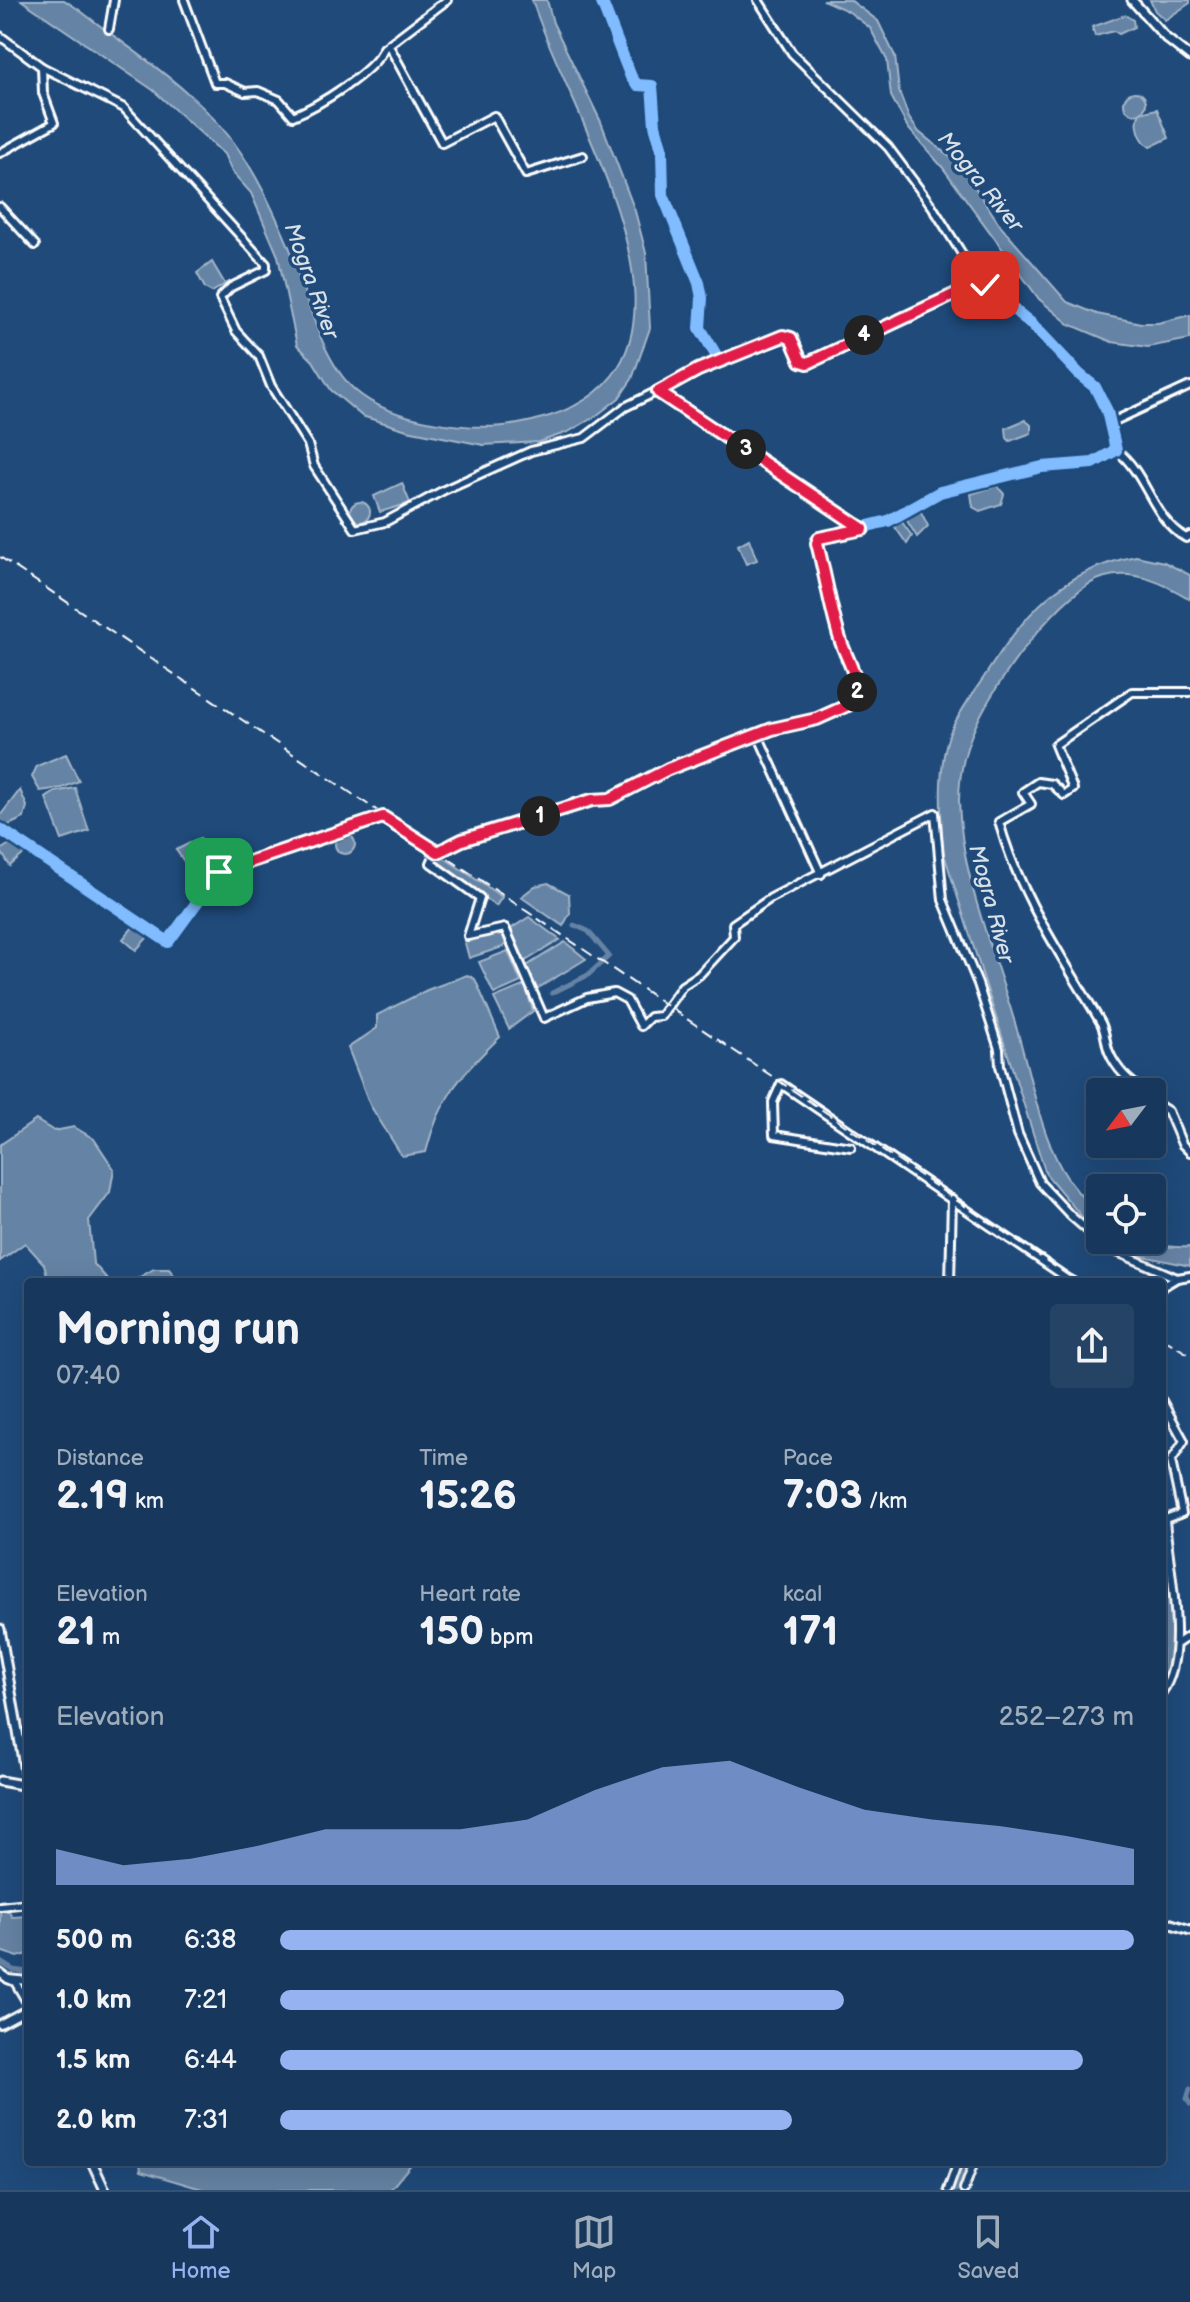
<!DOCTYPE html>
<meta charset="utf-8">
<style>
:root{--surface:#17385c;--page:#244365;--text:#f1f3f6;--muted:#9eacbb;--line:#365272;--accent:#95b2f1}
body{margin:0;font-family:"Balsamiq Sans",sans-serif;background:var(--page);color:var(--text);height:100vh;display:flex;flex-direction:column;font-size:30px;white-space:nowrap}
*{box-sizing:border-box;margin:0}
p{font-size:26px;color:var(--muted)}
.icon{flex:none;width:44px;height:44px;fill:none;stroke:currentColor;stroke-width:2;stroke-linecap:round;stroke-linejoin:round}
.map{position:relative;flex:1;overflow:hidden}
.side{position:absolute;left:24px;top:1278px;width:1142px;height:888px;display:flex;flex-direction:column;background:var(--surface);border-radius:8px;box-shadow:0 8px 32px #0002,0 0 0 2px var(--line)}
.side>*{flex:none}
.needle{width:52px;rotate:238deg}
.fabs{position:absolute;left:1086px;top:1078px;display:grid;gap:16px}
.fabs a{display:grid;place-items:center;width:80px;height:80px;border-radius:8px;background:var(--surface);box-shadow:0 8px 32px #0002,0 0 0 2px var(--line);font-size:40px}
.pin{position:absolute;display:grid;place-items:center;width:68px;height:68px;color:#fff;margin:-34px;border-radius:16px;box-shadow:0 4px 12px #0006}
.km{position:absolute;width:40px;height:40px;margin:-20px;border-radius:50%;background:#222;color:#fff;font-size:22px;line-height:40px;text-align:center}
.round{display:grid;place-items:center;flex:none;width:84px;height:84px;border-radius:8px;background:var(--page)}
.head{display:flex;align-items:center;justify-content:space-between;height:136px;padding:0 32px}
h1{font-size:44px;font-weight:700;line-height:60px}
.figures{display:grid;grid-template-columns:repeat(3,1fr);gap:12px;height:136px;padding:8px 32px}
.figures div{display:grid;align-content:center}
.figures b{font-size:40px;font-weight:700}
.figures small{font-size:22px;font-weight:400}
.figures p{font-size:22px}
.chart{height:224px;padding:16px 32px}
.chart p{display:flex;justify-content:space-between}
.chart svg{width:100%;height:144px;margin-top:8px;fill:var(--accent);opacity:.7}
ul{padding:0 32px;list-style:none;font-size:26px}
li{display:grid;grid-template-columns:128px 96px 1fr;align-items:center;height:60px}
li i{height:20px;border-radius:10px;background:var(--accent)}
.tabs{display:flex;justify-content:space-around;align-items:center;height:112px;border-top:2px solid var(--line);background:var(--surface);font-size:22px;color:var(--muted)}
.tabs a{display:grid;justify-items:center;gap:4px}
.tabs .selected{color:var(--accent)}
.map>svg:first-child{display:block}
</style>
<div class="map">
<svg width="1190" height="2190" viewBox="0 0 1190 2190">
<rect width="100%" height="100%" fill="#1f4a7a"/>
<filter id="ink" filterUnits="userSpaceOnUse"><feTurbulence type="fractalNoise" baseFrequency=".0125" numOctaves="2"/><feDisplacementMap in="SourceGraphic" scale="16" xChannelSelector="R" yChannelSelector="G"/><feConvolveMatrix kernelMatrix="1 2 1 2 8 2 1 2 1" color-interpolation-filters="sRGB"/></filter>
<g filter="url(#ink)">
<!-- water -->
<g fill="#6583a4" stroke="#a3b5c8" stroke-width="2">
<path d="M21,0H64L78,9C138,56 206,95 247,162C263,188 278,220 290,249C306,292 320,360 356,391C392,422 472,432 518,424C750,382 571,123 532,0H547L553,23L601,122L635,211L646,253L650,328L632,379L619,398L596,416L568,432L539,442L483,445L407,430L362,416L331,390L313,361L297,345L278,256L251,193L232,172L224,154L153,90Z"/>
<polygon points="823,0 850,0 878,21 895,56 899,91 909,118 919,132 961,166 1002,228 1067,302 1097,314 1141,323 1158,323 1190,315 1190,339 1148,347 1112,342 1069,324 1039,299 943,168 908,128 891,96 887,60 870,28 848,11"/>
<polygon points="1150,0 1190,0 1190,3 1165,20 1155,11"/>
<polygon points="1125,15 1133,20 1134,27 1119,34 1114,31 1095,36 1092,27"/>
<circle cx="1135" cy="103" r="11"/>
<path d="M1157,109L1169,138L1150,147C1140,140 1134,124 1140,113Z"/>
<polygon points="212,262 225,284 212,292 205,288 197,273"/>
<polygon points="1025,420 1031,425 1031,433 1010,441 1007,438 1006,428"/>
<polygon points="402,483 410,503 380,512 374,496"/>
<polygon points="997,486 1004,494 1001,504 980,511 973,507 971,494"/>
<circle cx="360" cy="512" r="10"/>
<polygon points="919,508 928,526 917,537 904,516"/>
<polygon points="899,518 912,536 907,544 893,524"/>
<polygon points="749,539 757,560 746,564 738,545"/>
<path d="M1136,556L1164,562L1190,575V599C1165,584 1135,569 1105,577C1061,589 994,684 976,725C965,748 959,776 959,801C961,880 996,955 1017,1030C1031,1076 1038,1125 1061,1168C1070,1184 1086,1202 1100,1214V1233L1082,1217L1046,1174L943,851C941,815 937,770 949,735C957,715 972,695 984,677C1025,614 1059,571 1136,556Z"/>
<polygon points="66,754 79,781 62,788 40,791 32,777 37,766"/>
<polygon points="75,788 89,831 62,840 46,798 55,792"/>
<polygon points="20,790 27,806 24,818 2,828 0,816"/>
<circle cx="345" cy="844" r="10"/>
<polygon points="200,838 219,870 199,883 176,850"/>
<polygon points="15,841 26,852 10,866 0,850"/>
<polygon points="440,855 502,897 496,906 435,864"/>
<polygon points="548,883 569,894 570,913 563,926 521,897 535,886"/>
<polygon points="529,917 560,940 522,963 509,930"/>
<polygon points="133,927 148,937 136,950 123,939"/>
<polygon points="501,931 506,942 503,947 469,958 464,939"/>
<polygon points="565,942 586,959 535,990 525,967"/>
<polygon points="508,951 521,982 494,994 479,962"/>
<path d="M467,975L475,979L500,1037C461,1074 439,1099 426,1152L402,1156L370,1105L348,1048L377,1028V1015L427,990Z"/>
<polygon points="525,985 533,1011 509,1029 494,998"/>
<polygon points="36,1120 54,1131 74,1127 94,1139 114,1169 110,1192 89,1220 93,1263 110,1282 49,1282 44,1264 25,1243 0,1261 0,1145"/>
<path d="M1109,1240C1138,1240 1162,1249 1190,1247V1266L1143,1256Z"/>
<polygon points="154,1269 169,1269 180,1282 131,1282"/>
<polygon points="1162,1542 1173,1625 1166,1683 1162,1686"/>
<polygon points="8,1910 12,1917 28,1916 28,1954 18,1957 0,1951 0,1911"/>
<polygon points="140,2162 413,2162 390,2190 205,2190 141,2171"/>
</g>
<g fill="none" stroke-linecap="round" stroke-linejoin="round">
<!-- canal -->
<g stroke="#6583a4" stroke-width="5">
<polyline points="552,993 588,975 609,956 588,931 574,925"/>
<polyline points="0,1962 13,1970 28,1972"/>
<polyline points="1190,2089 1187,2099 1190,2104"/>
<polyline points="956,2190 964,2162"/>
</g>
<defs>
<g id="minor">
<path d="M184,0L215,83H225L245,92L258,91L279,100L293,116C318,106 374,72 384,48L447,0"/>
<polyline points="758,0 792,53 888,147 932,206 974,273 975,285"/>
<polyline points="109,29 114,0"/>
<polyline points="0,36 42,67 124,108 266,264 266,270 231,287 220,298 236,331 259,356 271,386 308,444 314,466 355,529 385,522 444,490 531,451 584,438 625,407 721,360"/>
<polyline points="389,46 442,143 494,116 526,174 583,156"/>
<polyline points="0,153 54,123 43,93 42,67"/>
<polyline points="0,207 35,245"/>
<polyline points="658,392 863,529"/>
<polyline points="1110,423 1190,386"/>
<path d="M1116,450C1147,473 1152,519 1186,538L1190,536"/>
<polyline points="758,735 821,874"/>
<path d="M0,829L168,942L219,872L381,818L438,852L462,840L592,800L610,799L668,769L772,729L817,719L855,702C861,676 846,660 839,636C830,606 825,574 817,543L819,538L888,521L940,492L1042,467L1093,463L1116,450L1107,411L1095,387L1080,375L1033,325L981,283L808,363L801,361L789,336L719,360L700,328L702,298L699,283L663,195L662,150L655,125L652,86L637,85L631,77L601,0"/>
<polyline points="436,852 431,863 480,898 468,936 505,928 544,1018 587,998 614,993 627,1000 641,1026 650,1017 661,1016 682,986 699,975 734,937 733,924 771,898 935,813 943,900 978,984 999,1049 1000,1066 1018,1134 1040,1183 1071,1216 1108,1248 1177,1278"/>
<path d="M1144,1092C1130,1081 1117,1071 1109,1052C1105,1042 1106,1033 1101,1023C1062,956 1020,897 999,822L1031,804L1023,792L1038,782L1052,784L1064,795L1073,789L1055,745L1132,692H1190"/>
<polyline points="1152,1101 1168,1111 1182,1144 1190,1152"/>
<polyline points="851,1147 774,1135 773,1102 781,1084 1073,1282"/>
<polyline points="950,1282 952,1199"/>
<polyline points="1162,1287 1177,1278 1190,1276"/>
<path d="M1162,1401L1184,1441L1171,1461L1182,1513L1165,1519C1168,1567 1190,1654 1162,1692"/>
<polyline points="1178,1643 1190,1635"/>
<polyline points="0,1906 28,1903"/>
<polyline points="0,1973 8,1979 28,1981"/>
<polyline points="8,1979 15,1982 28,2004"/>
<polyline points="0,2024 28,2009"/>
<polyline points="948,2190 958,2162"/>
<polyline points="964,2190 974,2162"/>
</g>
<g id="major">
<polyline points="1132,0 1166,38 1190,57"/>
<polyline points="0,1629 28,1789"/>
<polyline points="0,1781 28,1786"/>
<polyline points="1162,1921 1190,1930"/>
<polyline points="92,2162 105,2190"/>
</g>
</defs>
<!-- minor casing -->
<use href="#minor" stroke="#fff" stroke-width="12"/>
<!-- major casing -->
<use href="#major" stroke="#fff" stroke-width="13"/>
<!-- minor -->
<use href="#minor" stroke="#1f4a7a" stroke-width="6"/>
<!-- major -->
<use href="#major" stroke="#1f4a7a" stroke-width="7"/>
<!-- rail -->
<g stroke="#fff" stroke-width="2" stroke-dasharray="12 6" stroke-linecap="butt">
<polyline points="0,557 1078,1282"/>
<polyline points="1162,1338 1190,1355"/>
</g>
<defs>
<path id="cycleway" d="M0,829L168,942L219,872L381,818L438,852L462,840L592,800L610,799L668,769L772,729L817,719L855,702C861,676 846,660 839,636C830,606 825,574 817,543L819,538L888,521L940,492L1042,467L1093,463L1116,450L1107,411L1095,387L1080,375L1033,325L981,283L808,363L801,361L789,336L719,360L700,328L702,298L699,283L663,195L662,150L655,125L652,86L637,85L631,77L601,0"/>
</defs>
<!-- cycleway casing -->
<use href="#cycleway" stroke="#1f4a7a" stroke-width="17"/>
<!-- cycleway -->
<use href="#cycleway" stroke="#80bcff" stroke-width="12"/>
</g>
</g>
<g fill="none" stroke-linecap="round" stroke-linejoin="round" filter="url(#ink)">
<defs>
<path id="route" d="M219,872L383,817L438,852L462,840L592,800L610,799L668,769L772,729L817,719L855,702C861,676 846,660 839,636C830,606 825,574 817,543L819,538L863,529L658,392L698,370L783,336L791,338L801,361L808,363L979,283L985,285"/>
</defs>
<!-- route casing -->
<use href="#route" stroke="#fff" stroke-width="16"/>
<!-- route -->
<use href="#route" stroke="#e11d48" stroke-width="10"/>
</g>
<g text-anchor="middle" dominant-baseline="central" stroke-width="7" stroke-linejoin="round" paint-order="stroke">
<!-- water labels -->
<g font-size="22" font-style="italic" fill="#d8e0e8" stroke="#1f4a7a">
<text transform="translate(980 182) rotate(51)">Mogra River</text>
<text transform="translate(311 281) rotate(70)">Mogra River</text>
<text transform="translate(991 904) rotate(75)">Mogra River</text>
</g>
</g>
</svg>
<div class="fabs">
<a><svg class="needle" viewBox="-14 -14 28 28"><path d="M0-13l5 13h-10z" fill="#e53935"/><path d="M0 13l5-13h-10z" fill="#9eacbb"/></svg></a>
<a><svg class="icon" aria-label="locate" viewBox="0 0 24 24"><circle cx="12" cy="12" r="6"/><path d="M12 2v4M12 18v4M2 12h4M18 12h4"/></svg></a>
</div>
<div class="pin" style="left:219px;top:872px;background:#1e9e55"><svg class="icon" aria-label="arrive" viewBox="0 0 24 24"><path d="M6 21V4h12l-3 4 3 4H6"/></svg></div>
<div class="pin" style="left:985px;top:285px;background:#d93025"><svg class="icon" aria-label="check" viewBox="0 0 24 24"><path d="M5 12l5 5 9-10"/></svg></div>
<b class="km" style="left:540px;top:816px">1</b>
<b class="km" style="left:857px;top:692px">2</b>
<b class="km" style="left:746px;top:449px">3</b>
<b class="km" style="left:864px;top:335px">4</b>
<section class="side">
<div class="head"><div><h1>Morning run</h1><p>07:40</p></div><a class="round"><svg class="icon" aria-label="share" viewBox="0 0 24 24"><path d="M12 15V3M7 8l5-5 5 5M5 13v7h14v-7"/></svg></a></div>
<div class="figures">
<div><p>Distance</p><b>2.19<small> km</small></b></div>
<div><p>Time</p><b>15:26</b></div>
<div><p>Pace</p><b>7:03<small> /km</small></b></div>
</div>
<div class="figures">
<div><p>Elevation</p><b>21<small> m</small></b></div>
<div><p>Heart rate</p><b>150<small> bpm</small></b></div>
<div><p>kcal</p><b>171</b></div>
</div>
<div class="chart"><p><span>Elevation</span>252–273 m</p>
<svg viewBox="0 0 160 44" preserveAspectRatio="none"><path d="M0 44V33L10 38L20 36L30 32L40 27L50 27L60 27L70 24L80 15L90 8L100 6L110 14L120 21L130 24L140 26L150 29L160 33V44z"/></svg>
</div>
<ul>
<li><b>500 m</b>6:38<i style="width:100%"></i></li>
<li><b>1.0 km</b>7:21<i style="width:66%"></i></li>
<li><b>1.5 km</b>6:44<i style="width:94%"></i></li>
<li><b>2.0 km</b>7:31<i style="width:60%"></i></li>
</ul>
</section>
</div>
<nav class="tabs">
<a class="selected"><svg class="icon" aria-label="home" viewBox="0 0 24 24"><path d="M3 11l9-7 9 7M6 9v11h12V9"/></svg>Home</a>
<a><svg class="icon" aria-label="map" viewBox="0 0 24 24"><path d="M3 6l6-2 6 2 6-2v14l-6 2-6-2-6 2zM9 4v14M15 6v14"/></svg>Map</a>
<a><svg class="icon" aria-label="saved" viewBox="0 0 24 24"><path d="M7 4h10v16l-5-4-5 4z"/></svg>Saved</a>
</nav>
